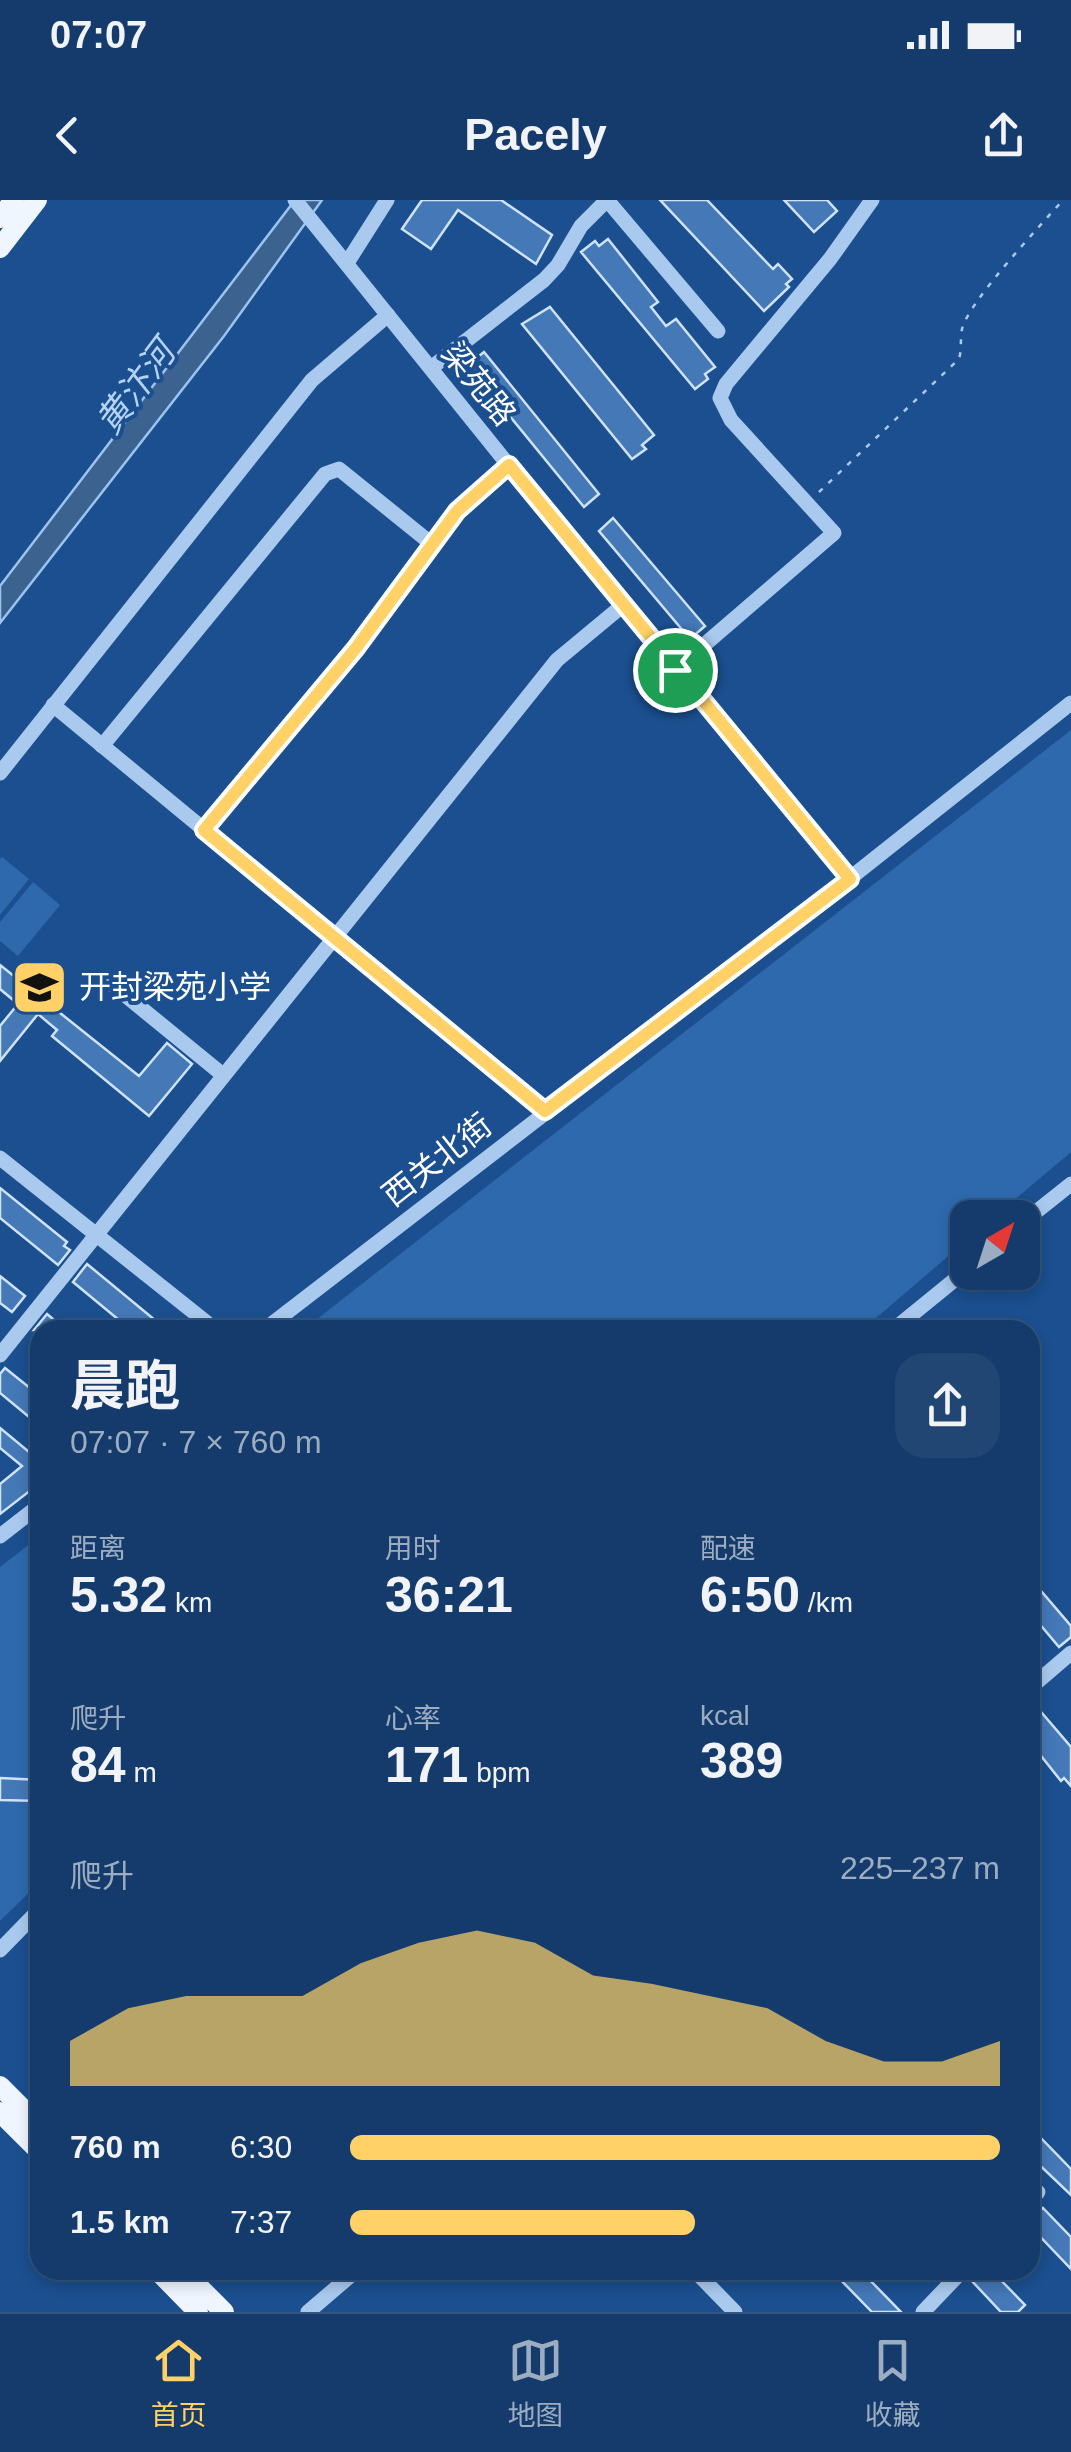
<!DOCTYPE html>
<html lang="zh">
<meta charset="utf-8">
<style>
:root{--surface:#143b6b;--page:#214673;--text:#f1f3f6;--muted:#9dadc1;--line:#33557e;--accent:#ffd166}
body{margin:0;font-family:Arial,"Noto Sans SC",sans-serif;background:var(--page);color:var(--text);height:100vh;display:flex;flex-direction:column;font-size:38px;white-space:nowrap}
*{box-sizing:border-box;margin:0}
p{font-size:32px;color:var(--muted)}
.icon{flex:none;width:55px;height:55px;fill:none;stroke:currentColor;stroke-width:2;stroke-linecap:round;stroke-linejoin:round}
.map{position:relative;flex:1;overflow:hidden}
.drawer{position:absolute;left:30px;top:1120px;width:1010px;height:960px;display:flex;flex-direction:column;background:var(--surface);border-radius:30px;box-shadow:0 5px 15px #0003,0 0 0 2px var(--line)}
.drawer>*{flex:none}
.needle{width:65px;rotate:39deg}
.fabs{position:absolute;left:950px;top:1000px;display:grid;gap:20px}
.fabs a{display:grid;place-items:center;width:90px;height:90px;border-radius:20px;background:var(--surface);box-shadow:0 5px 15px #0003,0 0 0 2px var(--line);font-size:50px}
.pin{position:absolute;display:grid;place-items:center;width:85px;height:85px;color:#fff;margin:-42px;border:5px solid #fff;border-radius:50%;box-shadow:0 2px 10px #0007}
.round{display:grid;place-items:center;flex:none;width:105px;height:105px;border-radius:30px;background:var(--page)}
.summary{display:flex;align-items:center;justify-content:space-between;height:170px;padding:0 40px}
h1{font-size:55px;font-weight:700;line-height:75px}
.metrics{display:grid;grid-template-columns:repeat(3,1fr);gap:15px;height:170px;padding:10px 40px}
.metrics div{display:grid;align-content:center}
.metrics b{font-size:50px;font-weight:700}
.metrics small{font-size:28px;font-weight:400}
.metrics p{font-size:28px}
.chart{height:280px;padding:20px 40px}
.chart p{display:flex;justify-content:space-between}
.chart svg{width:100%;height:180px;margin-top:10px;fill:var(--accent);opacity:.7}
ul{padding:0 40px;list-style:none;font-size:32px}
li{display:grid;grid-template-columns:160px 120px 1fr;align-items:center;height:75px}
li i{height:25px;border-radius:12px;background:var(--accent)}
.status{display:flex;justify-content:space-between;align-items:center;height:70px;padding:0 50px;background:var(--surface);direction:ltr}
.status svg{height:28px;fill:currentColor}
header{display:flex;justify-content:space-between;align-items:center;height:130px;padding:0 40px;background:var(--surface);font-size:45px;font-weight:700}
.tab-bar{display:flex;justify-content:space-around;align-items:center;height:140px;border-top:2px solid var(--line);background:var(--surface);font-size:28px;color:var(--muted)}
.tab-bar a{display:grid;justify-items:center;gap:5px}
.tab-bar .selected{color:var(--accent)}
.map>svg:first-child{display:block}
</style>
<div class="status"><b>07:07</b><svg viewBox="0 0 49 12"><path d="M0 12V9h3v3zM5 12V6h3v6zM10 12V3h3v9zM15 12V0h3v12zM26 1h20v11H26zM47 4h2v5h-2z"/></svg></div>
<header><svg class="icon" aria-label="back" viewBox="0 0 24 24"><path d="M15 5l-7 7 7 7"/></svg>Pacely<svg class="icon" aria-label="share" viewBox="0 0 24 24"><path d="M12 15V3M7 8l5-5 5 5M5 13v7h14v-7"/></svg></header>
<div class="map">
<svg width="1071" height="2112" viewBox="0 0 1071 2112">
<rect width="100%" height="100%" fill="#1b4f8f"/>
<!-- green -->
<g fill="#2e69ad">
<polygon points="1071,530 1071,952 994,1017 968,1018 967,1040 862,1130 303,1130"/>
<polygon points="2,657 29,679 0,715 0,659"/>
<polygon points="33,682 60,705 18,756 0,741 0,722"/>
<polygon points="40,1336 40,1682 0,1721 0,1367"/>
</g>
<!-- water -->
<polygon fill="#3c6290" stroke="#9cc4f0" stroke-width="2.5" points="295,0 322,0 224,136 0,423 0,386"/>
<!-- building -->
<g fill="#4478b7" stroke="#cfe3fa" stroke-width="2.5">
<polygon points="422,0 501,0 552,35 536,64 458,10 431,49 402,29"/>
<polygon points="660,0 707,0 773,69 778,64 792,79 786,84 789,87 764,111"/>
<polygon points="784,0 827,0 837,11 814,32"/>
<polygon points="608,39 658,102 651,107 666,126 676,119 715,167 705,174 708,179 695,189 581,52 595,41 599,46"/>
<polygon points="550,107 654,235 642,245 646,249 632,259 522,124"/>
<polygon points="484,152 599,294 584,307 468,165"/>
<polygon points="613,318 705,426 690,439 599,331"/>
<polygon points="0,765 139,876 167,843 192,864 149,916 52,836 57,830 38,814 0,861 0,826 18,804 0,789"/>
<polygon points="0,988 67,1042 64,1046 70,1050 58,1065 0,1018"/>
<polygon points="87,1064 167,1130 131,1130 73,1082"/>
<polygon points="0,1076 25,1096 12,1112 0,1103"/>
<polygon points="47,1114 66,1130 34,1130"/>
<polygon points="5,1168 40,1196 40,1226 0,1193 0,1174"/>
<polygon points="0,1228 40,1261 40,1283 0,1314 0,1284 22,1266 0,1248"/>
<polygon points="1030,1378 1071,1426 1071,1437 1059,1447 1037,1421 1030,1426"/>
<polygon points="1030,1499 1071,1547 1071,1586 1064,1578 1061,1581 1030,1542"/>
<polygon points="0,1578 40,1580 40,1601 0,1600"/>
<polygon points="1038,1935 1071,1969 1071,1995 1030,1956 1030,1943"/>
<polygon points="1043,2008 1071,2037 1071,2069 1030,2026 1030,2020"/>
<polygon points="831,2070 860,2070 901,2112 872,2112"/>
<polygon points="974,2070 991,2070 1025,2105 1018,2112 1001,2112 970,2079"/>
</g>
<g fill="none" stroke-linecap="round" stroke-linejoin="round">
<!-- path -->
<path stroke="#a9c9ee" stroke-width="2.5" stroke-dasharray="5 8" stroke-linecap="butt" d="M819,292L959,159C962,149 960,138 962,129C969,101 1041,25 1063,0"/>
<!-- minor -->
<g stroke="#a9c9ee" stroke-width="15">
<polyline points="295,0 622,406 849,679"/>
<polyline points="607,0 718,131"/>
<polyline points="347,63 387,0"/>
<polyline points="431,168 544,80 558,65 581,26 607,0"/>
<polyline points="675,470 834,333 731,220 720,198 726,184 830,59 872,0"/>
<polyline points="53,505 545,911"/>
<polyline points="102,546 325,274 339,269 433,345"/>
<polyline points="0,573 312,180 388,115"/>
<polyline points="204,630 355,448 457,311 509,265"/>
<polyline points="103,777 223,875"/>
<polyline points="0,958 216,1130"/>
<polyline points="1022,1023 1071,984"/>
<polyline points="264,1130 849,679 1071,503"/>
<polyline points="893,1130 968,1069"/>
<polyline points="0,1155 557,460 622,406"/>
<polyline points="0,1336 40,1305"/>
<polyline points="1030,1488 1071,1453"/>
<polyline points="0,1750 40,1709"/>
<polyline points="1030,2001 1038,1992"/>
<polyline points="694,2070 735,2112"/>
<polyline points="308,2112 357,2070"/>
<polyline points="923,2112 963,2070"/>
</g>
<!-- major -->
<g stroke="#f0f6ff" stroke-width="20">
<polyline points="0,18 14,0"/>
<polyline points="0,48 37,0"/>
<polyline points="0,1886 40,1926"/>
<polyline points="0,1912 40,1952"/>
<polyline points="157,2070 198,2112"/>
<polyline points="182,2070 224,2112"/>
</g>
</g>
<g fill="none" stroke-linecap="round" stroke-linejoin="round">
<defs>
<polygon id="route" points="509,265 850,679 545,911 204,630 356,448 457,311"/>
</defs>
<!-- route casing -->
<use href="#route" stroke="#fff" stroke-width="20"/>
<!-- route -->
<use href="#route" stroke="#ffd166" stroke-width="12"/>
</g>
<!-- icons -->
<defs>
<symbol id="school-square" viewBox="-11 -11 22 22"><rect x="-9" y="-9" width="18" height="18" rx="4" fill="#ffd166" stroke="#1b4f8f"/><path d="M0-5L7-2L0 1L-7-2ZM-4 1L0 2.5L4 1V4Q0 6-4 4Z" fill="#111"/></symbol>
</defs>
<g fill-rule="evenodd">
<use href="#school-square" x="8" y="756" width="63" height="63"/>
</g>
<g text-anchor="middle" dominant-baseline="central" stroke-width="8" stroke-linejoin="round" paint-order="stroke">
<!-- street labels -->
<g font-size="32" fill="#fff" stroke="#1b4f8f">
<text transform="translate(479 184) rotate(51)">梁苑路</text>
<text transform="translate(437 960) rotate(-38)">西关北街</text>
</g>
<!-- poi labels -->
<g font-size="32" fill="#fff" stroke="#1b4f8f" text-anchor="start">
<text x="79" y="787">开封梁苑小学</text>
</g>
<!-- water labels -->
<g font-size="35" font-style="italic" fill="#b5d3f5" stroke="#1b4f8f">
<text transform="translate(135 187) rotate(-53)">黄汴河</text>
</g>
</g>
</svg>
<div class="fabs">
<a><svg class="needle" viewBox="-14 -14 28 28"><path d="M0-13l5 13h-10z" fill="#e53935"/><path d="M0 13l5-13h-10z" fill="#9dadc1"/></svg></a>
</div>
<div class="pin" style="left:675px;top:470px;background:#1e9e55"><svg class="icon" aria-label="arrive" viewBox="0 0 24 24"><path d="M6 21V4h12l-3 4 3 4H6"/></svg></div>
<section class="drawer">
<div class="summary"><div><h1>晨跑</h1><p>07:07 · 7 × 760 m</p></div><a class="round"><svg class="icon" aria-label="share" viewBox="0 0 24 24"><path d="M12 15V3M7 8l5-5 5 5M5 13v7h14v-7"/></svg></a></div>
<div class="metrics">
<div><p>距离</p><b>5.32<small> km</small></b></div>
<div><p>用时</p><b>36:21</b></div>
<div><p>配速</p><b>6:50<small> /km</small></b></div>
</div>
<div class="metrics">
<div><p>爬升</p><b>84<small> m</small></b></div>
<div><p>心率</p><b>171<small> bpm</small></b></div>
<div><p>kcal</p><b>389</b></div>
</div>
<div class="chart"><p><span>爬升</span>225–237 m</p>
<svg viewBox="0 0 160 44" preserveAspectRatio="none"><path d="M0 44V33L10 25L20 22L30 22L40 22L50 14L60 9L70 6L80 9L90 17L100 19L110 22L120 25L130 33L140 38L150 38L160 33V44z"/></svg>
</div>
<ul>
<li><b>760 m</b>6:30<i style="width:100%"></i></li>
<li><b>1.5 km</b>7:37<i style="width:53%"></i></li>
</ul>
</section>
</div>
<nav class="tab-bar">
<a class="selected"><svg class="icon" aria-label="home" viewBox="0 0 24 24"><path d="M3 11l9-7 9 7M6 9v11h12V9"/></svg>首页</a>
<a><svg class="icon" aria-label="map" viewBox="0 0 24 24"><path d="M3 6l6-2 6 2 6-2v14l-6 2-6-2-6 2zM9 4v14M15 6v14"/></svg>地图</a>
<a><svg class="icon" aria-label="saved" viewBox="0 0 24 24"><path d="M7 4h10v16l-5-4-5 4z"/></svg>收藏</a>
</nav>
